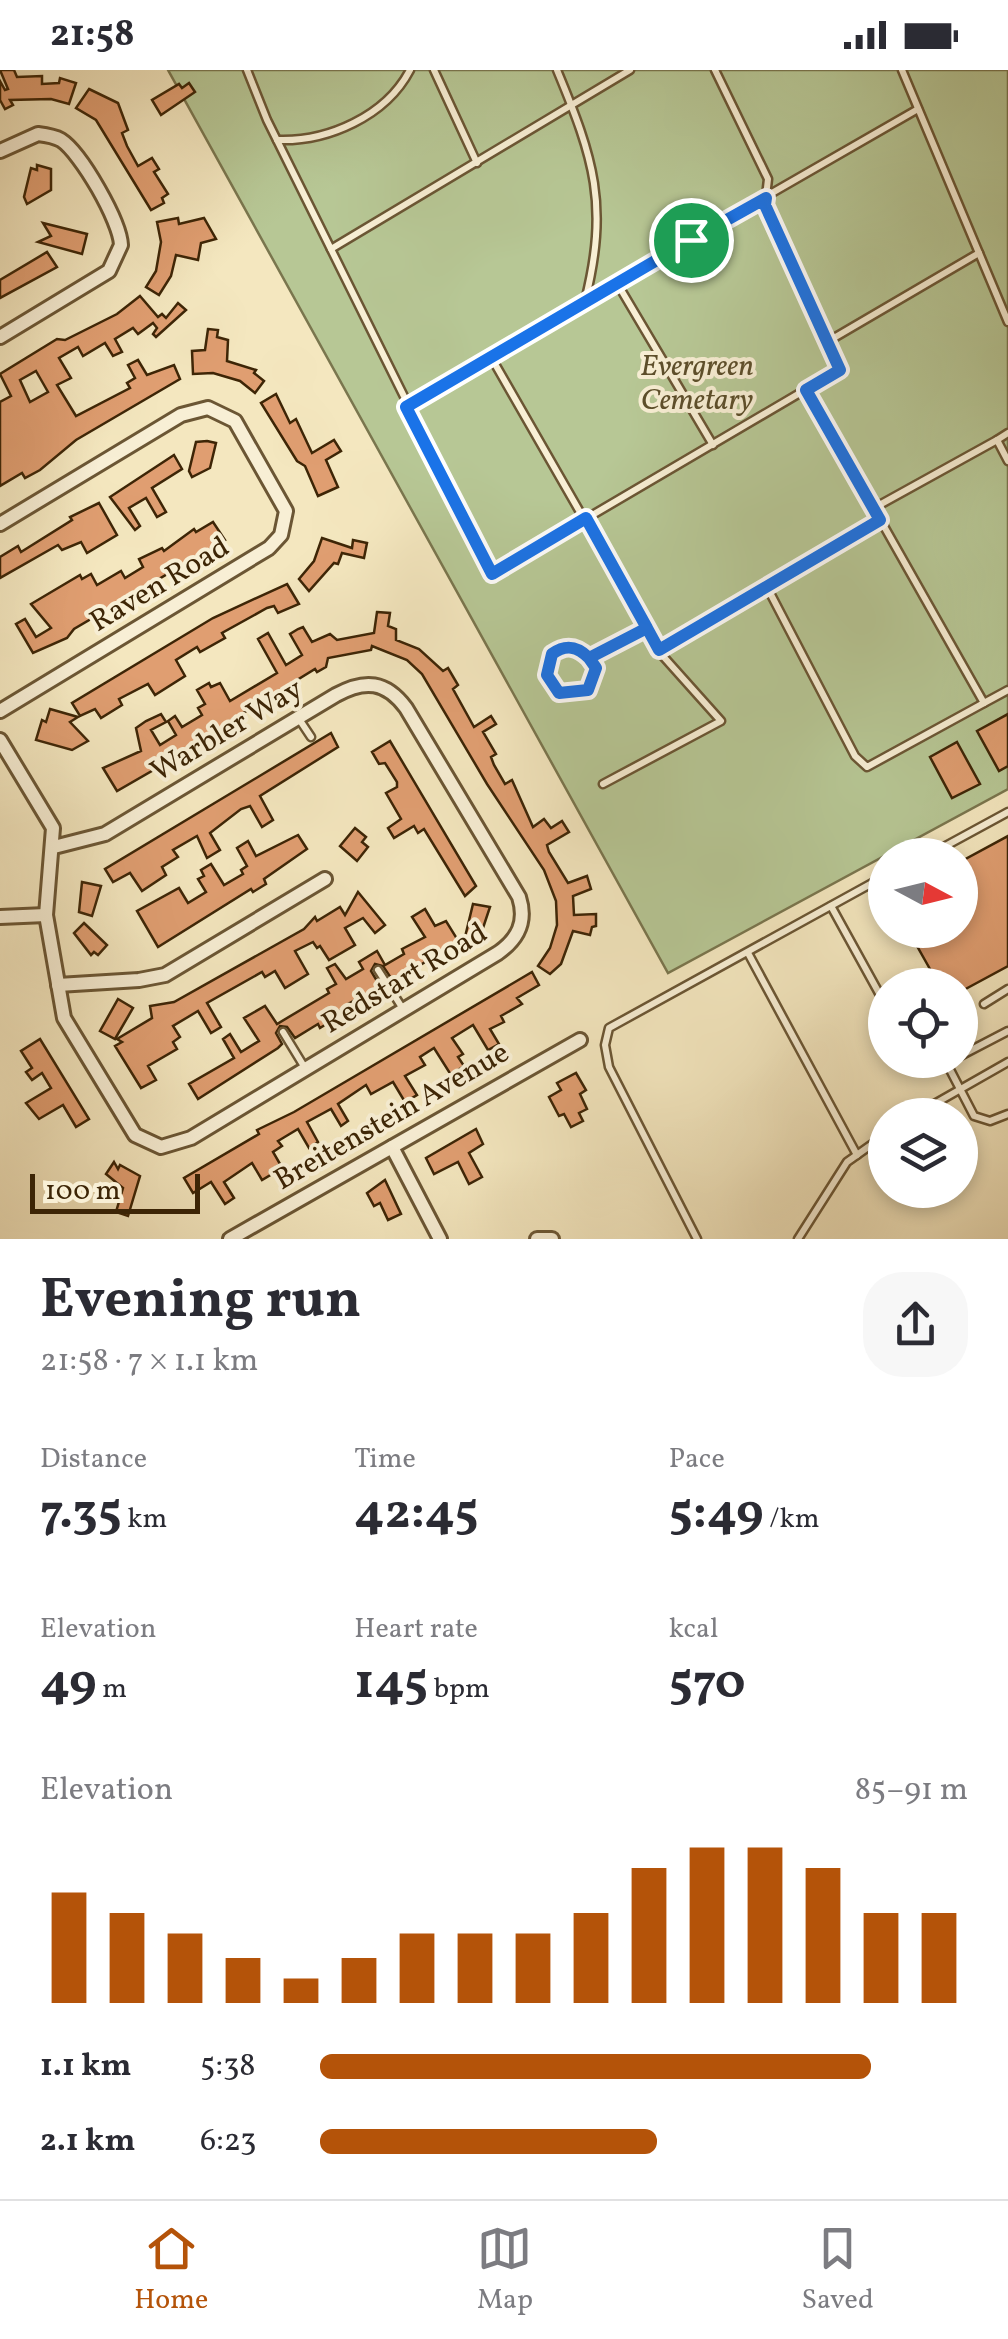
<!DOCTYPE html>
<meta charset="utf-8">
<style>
:root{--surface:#fff;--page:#f7f7f7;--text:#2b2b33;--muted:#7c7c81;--line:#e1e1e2;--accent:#b45309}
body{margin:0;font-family:Vollkorn,serif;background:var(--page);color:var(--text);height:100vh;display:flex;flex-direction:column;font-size:38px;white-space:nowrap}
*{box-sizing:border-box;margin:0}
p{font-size:32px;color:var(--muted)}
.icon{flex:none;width:55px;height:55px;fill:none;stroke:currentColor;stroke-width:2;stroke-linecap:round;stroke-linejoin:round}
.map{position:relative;height:1169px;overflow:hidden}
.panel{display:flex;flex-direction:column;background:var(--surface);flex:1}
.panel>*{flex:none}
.needle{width:65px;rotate:97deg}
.buttons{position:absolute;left:868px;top:768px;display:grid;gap:20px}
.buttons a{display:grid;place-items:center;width:110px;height:110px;border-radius:50%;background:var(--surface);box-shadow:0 5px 15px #0003;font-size:50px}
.scale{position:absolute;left:30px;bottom:25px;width:170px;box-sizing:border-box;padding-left:10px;border:5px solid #3d2506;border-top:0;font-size:28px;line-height:35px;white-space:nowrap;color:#3d2506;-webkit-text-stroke:8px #f8efd5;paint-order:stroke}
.pin{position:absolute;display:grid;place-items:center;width:85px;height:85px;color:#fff;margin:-42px;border:5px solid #fff;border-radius:50%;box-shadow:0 2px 10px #0007}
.round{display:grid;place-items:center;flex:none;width:105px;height:105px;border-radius:40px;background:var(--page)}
.summary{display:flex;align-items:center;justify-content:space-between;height:170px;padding:0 40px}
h1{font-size:55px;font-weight:700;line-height:75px}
.metrics{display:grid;grid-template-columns:repeat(3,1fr);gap:15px;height:170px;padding:10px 40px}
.metrics div{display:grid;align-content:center}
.metrics b{font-size:50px;font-weight:700}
.metrics small{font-size:28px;font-weight:400}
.metrics p{font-size:28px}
.chart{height:280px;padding:20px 40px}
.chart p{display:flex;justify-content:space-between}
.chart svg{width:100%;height:180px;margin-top:10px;stroke:var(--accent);stroke-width:6}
ul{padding:0 40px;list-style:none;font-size:32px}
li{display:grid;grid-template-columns:160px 120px 1fr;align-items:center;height:75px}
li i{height:25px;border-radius:12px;background:var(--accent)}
.status{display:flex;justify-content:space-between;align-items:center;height:70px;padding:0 50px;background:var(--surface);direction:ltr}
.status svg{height:28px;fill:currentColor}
.dock{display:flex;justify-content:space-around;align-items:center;height:140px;border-top:2px solid var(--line);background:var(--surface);font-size:28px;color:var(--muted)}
.dock a{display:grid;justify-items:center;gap:5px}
.dock .on{color:var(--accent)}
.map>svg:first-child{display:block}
</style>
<div class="status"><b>21:58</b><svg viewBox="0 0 49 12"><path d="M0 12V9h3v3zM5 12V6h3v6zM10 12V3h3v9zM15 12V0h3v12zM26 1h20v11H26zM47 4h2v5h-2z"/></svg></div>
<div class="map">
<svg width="1008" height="1169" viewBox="0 0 1008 1169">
<rect width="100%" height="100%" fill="#f4e7bf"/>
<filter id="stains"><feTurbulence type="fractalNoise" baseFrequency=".002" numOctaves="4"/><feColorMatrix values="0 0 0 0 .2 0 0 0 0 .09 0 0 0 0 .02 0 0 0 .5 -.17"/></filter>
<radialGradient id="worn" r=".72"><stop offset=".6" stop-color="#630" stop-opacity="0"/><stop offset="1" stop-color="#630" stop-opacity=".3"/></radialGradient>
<!-- green -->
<polygon fill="#b7c795" stroke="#7a764e" stroke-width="2.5" points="168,0 1008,0 1008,719 668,903"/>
<!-- building -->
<g fill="#e09e71" stroke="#3d2506" stroke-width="2.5" fill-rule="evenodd">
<polygon points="0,0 14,0 17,7 42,6 42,14 59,13 60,8 76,13 69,34 51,29 10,30 13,35 5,39 0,30 0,11 5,20 8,19"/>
<polygon points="189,13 195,22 161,45 152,30 179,14 182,18"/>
<polygon points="89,19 118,33 128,60 122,63 127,76 138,96 152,88 159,99 154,102 168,124 162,128 164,133 151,140 96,50 76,38"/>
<polygon points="37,95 51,99 51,120 27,134 24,127 31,98 37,100"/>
<polygon points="178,148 179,154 204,148 216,169 201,173 198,190 176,185 171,206 159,225 146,217 156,201 161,172 157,152"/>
<polygon points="43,153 87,164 82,184 38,172 51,166"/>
<polygon points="47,182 57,197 0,228 0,210"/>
<path d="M140,226L158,247L162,244L166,248L178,233L186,240L156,267L153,264L157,258L153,253L138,264L133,258L115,269L122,282L113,286L105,273L83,286L78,277L59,288L71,308L57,315L76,346L130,318L127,313L135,308L128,295L138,290L147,305L174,295L180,309L76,370L40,400L25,408L22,403L0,416V332L11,326L0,304L57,269L65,270L117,244ZM36,301L48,322L30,332L20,310Z"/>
<polygon points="208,259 218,260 217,267 228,270 227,291 256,300 254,303 264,311 255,323 240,311 213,303 193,304 192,281 205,280"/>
<polygon points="276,324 290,353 296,349 312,383 334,370 341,381 326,390 338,417 318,426 305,396 297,391 261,333"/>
<polygon points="207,371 216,373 210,398 192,407 189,401 196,372"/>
<polygon points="174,385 182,399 152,418 166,442 157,447 146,428 129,438 140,456 135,460 110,427"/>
<polygon points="99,433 117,465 87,483 81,472 62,480 58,475 0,508 0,487 18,476 21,482 72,450 70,447"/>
<polygon points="213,452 225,470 74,559 67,568 33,583 16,554 25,549 36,567 51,558 31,534 80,505 82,509 91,504 97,515 121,501 125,508 143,497 139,489 162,478 164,481 194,459 196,462"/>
<polygon points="322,468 352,478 353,470 367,473 364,488 342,483 338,494 334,493 309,521 299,509 314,491"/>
<polygon points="287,514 299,534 278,543 274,536 267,538 222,563 225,568 200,582 197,577 176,590 185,606 155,625 148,614 119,629 122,635 101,648 95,639 80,646 72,633 213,548"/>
<polygon points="377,542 390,543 388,556 396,559 396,570 419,579 443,601 448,598 458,615 453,619 474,657 491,646 496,654 483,662 496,684 491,687 494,695 505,714 512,710 533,757 544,749 551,758 562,751 569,762 547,775 549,782 568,813 587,806 591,819 573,826 574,845 596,844 596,856 592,857 590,865 573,861 561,894 550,904 538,896 550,878 557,855 556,831 544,800 487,714 422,604 407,590 372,576 371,580 328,588 326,597 317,602 315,599 227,653 223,660 117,721 103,698 141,681 136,658 146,651 161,644 166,652 151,660 160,675 176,665 168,651 175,646 182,657 202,645 198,638 205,634 197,620 209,613 211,617 220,613 230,631 277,603 258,569 268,563 286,595 302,585 290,564 298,559 303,557 312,572 330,564 337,570 374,563"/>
<polygon points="50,639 78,647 70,652 88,671 72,680 36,670 42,650 46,652"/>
<polygon points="1008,644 1008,696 999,701 977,661"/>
<polygon points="331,663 338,677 260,726 273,750 262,757 250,736 241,739 210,763 220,780 207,788 197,766 173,780 178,787 162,797 166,805 142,821 130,803 113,812 105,799"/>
<polygon points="390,671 476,816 465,826 424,759 418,763 414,756 394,768 388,758 401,749 386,723 397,717 397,712 385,693 379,694 372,682"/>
<polygon points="957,672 980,714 952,728 930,687"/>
<polygon points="355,758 366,767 362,772 368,777 357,791 340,776"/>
<polygon points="298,765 307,779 264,809 266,814 253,822 251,819 158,877 137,841 179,818 188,833 206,822 198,809 204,806 201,800 211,794 224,815 243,804 241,800 247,796 237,778 248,771 256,786"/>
<polygon points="1008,766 1008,896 960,922 960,915 939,915 908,860 960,860 960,792"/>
<polygon points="82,812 101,816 92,846 79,842"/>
<polygon points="358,822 385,855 375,863 363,848 345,858 355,875 329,890 320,876 317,878 313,872 295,881 308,904 285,918 275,901 265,907 262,902 207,933 221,957 211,963 198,941 173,956 180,967 173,972 177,979 148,996 156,1010 141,1018 115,976 122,972 117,969 152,948 150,936 174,932 304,859 315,847 317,851 340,837 345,845"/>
<polygon points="473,834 490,837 479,870 465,867"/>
<polygon points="425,839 435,856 446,851 459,872 393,911 383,896 375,894 371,901 380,916 348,934 351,940 343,944 341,940 326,949 328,953 320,958 318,954 295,968 287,957 280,956 276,963 282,974 278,978 198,1029 189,1014 234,988 223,969 230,964 241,982 259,971 244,948 265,936 277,954 329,923 327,919 336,914 327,898 335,894 346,909 363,899 359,892 377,881 385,895 404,884 402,879 425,867 412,847"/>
<polygon points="84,853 107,875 98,885 94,882 91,885 74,863"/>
<polygon points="532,902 539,915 517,928 522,934 501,946 504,952 490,959 499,974 488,980 473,955 452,968 463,984 458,987 464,996 451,1005 434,978 420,987 425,995 405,1006 417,1025 405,1032 393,1012 371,1024 366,1015 338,1034 348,1051 341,1056 331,1039 307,1052 318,1072 309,1078 298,1059 278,1071 282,1076 273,1082 280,1094 270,1101 272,1104 262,1110 252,1093 224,1112 234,1128 225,1134 211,1112 193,1123 184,1108 259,1064 257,1060 294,1042"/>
<polygon points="118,929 133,938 115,969 100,961"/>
<polygon points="40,969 89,1049 76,1057 63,1035 39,1049 26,1033 51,1018 42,1003 32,1010 26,1002 32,998 21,981"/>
<polygon points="576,1003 586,1020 580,1024 587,1039 579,1043 583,1051 571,1057 564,1044 559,1046 549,1027 561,1020 557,1013"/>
<polygon points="476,1059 483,1074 469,1083 482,1107 469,1114 458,1092 434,1104 426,1088"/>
<polygon points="114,1092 118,1099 120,1095 140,1106 128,1146 116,1142 123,1118 106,1104"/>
<polygon points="385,1110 401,1144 388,1150 380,1133 374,1136 367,1123"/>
</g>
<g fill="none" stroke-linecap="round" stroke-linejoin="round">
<defs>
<g id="service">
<polyline points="247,0 267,50 492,504 839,300 765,135 768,109 715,0"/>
<polyline points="434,0 477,93"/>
<polyline points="902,0 1008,252"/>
<path d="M277,70C328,72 386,46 410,0"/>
<polyline points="331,179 630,0"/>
<polyline points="617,213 713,375"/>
<polyline points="586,230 918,39"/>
<polyline points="827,272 979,183"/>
<polyline points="491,287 662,585 721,651 603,714"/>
<path d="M407,337L585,231C609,135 594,89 557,0"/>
<polyline points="997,370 1008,363"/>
<polyline points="874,438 997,370 1008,391"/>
<polyline points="881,451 984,633 1008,620"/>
<polyline points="767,517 855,686 867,697 984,633"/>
<polyline points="659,580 881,451 806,320"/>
<path d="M589,587L596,598L587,620C541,638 528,576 579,578L589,587L647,558"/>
<polyline points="299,649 311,667"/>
<polyline points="929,785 1008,742"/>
<polyline points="831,836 885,934"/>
<polyline points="748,883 857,1085"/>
<polyline points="378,900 403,939"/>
<polyline points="984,934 1008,919"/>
<polyline points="283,962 305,998"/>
<polyline points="960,986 1008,961"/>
<polyline points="945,990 974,1046 990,1051 1008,1044"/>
<polyline points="915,1045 1008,992"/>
<polyline points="697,1169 609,997 605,975 609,958 885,806"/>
<polyline points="798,1169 847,1092 885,1065"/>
</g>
<g id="minor">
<path d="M0,81L38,64C46,65 54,66 61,70C81,83 120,151 121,175L109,201L0,267"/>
<polyline points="0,454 181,345 208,338 235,351 286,441 281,465 269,478 0,641"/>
<path d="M0,670L53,758L46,845L64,948L135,1065L161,1077L191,1068L498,883C518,869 527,852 519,827L406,638C386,611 365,609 336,625L105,764L54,777"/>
<polyline points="0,847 46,845"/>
<polyline points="58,915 139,910 165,905 325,809"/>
<polyline points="392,1077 440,1169"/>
<polyline points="230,1169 580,970"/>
<polyline points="537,1169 552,1169"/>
</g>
</defs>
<!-- service casing -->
<use href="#service" stroke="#6b5634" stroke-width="11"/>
<!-- minor casing -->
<use href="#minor" stroke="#6b5634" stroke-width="18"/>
<!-- service -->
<use href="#service" stroke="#f8efd5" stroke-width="6"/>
<!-- minor -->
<use href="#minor" stroke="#f8efd5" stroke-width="12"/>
</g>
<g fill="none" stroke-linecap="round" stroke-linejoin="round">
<defs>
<path id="route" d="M691,170L406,337L492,504L586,448L647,558L589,588L596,598L588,620L559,623L547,605L552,584C566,574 577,576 589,588L647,558L659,580L880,450L806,320L840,300L765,135L766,128L691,170"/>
</defs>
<!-- route casing -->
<use href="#route" stroke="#fff" stroke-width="20"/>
<!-- route -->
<use href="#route" stroke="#1a73e8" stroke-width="12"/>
</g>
<g text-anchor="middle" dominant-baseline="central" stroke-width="8" stroke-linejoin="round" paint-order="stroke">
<!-- park labels -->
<g font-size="30" font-style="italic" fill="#5c4e2a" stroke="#f8efd5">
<text x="697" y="297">Evergreen<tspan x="697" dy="34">Cemetary</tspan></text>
</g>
<!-- street labels -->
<g font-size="30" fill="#3d2506" stroke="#f8efd5">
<text transform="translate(160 515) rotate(-31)">Raven Road</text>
<text transform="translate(227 661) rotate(-31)">Warbler Way</text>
<text transform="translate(405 909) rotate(-31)">Redstart Road</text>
<text transform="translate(392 1047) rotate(-30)">Breitenstein Avenue</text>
</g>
</g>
<rect width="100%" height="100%" filter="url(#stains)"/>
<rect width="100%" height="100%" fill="url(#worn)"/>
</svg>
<div class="buttons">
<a><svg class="needle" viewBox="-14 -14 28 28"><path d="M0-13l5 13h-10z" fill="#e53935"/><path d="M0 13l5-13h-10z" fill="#7c7c81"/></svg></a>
<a><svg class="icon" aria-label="locate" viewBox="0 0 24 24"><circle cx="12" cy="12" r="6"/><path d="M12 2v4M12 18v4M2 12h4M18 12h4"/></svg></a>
<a><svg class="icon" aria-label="layers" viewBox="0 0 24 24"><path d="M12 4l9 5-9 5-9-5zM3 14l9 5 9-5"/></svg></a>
</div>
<div class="scale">100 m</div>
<div class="pin" style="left:691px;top:170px;background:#1e9e55"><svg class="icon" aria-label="arrive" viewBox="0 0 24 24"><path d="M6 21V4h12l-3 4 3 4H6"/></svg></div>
</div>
<section class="panel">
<div class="summary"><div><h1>Evening run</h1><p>21:58 · 7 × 1.1 km</p></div><a class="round"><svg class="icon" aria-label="share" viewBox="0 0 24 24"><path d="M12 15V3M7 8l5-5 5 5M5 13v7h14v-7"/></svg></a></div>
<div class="metrics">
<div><p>Distance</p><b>7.35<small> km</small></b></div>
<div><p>Time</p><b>42:45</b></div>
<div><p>Pace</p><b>5:49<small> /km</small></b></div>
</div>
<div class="metrics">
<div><p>Elevation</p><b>49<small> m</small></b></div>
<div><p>Heart rate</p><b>145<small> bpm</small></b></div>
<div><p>kcal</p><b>570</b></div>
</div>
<div class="chart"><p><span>Elevation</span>85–91 m</p>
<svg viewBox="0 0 160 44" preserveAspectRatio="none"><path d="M5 44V17M15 44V22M25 44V27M35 44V33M45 44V38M55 44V33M65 44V27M75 44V27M85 44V27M95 44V22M105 44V11M115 44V6M125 44V6M135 44V11M145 44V22M155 44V22"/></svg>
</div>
<ul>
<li><b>1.1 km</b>5:38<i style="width:85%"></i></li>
<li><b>2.1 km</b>6:23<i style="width:52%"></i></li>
</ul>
</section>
<nav class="dock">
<a class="on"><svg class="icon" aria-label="home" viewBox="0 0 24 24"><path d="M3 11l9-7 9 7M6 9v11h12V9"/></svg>Home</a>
<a><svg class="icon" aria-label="map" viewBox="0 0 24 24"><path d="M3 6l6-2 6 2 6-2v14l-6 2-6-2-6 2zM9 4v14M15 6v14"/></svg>Map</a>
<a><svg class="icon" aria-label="saved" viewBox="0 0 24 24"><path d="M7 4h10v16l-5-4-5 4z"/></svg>Saved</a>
</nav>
